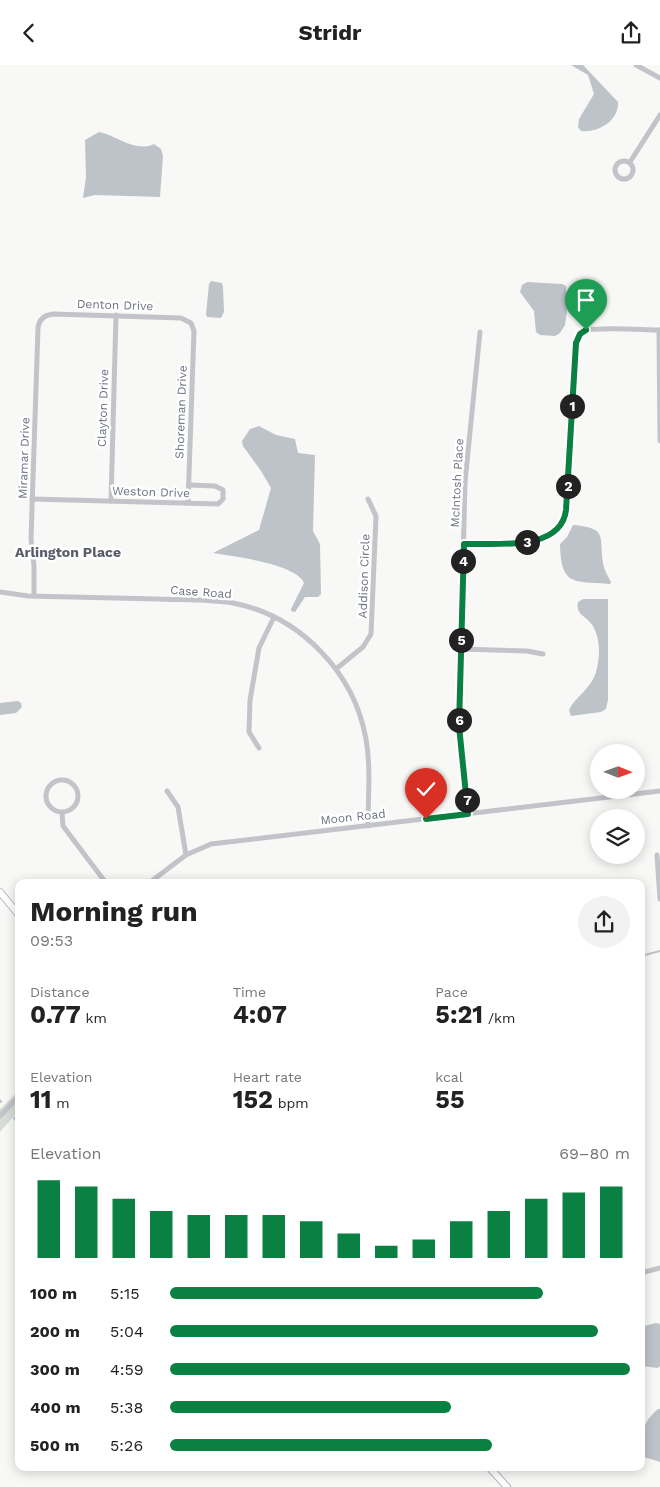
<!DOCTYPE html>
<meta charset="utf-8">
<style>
:root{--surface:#fff;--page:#f2f2f2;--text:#222;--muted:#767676;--accent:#0b8043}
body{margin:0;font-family:"Work Sans",sans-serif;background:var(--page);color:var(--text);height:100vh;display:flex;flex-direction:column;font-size:19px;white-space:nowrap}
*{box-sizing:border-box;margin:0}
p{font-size:16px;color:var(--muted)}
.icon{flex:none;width:28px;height:28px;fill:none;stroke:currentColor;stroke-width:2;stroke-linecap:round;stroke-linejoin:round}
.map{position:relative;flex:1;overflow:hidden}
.side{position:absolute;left:15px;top:814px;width:630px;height:592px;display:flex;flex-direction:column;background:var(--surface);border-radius:10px;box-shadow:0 2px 12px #0003}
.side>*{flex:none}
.needle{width:32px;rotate:91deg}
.tools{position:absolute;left:590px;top:679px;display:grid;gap:10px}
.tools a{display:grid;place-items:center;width:55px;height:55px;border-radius:50%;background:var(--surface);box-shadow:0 2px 12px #0003;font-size:25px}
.pin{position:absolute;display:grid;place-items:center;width:42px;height:42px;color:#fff;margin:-51px -21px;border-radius:50% 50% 50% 0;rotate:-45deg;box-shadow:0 0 5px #0007}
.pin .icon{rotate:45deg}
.km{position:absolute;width:25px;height:25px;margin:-12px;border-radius:50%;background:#222;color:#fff;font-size:14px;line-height:25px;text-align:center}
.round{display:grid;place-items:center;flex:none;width:52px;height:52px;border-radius:26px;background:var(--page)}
.overview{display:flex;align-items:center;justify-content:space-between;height:85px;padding:0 15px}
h1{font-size:28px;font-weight:700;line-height:38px}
.figures{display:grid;grid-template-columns:repeat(3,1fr);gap:8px;height:85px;padding:5px 15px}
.figures div{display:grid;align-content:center}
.figures b{font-size:25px;font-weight:700}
.figures small{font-size:14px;font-weight:400}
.figures p{font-size:14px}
.chart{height:140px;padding:10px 15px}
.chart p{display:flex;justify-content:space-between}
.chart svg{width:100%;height:90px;margin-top:5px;stroke:var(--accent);stroke-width:6}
ul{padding:0 15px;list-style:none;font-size:16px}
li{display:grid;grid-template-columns:80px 60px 1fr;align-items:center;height:38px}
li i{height:12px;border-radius:6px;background:var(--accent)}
header{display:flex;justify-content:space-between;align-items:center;height:65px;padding:0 15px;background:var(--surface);font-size:22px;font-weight:700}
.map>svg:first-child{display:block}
</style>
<header><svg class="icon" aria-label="back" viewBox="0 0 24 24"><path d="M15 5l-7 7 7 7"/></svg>Stridr<svg class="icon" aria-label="share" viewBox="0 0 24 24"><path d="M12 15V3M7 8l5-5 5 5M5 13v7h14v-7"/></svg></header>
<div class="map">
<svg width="660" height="1422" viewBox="0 0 660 1422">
<rect width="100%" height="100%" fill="#f8f8f6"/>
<!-- green -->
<polygon fill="#d7ddd6" points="19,1025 19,1045 0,1067 0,1044"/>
<!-- water -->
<g fill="#bec3c9">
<path d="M571,0H583L618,37C619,56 598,68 581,66L578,62L579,54L594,29L588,10Z"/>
<path d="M99,67C118,71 135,88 154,79L161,84L163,91L160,132L95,130L83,133L86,112L85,75Z"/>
<polygon points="211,216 222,218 223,222 224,247 221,253 207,252 206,249 209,219"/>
<polygon points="527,217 562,219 566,221 567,246 565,260 560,268 555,271 540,270 536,267 534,246 520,227 522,220"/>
<path d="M259,361L276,370L295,374L298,388L315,390L313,466L320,479L321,529L318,532H305L295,547L291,546V544L304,518C297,499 232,491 213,488L259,465L271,423L261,406L243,381L242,376L250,364Z"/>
<path d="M573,460C608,463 599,471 603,498C604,505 608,511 611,517L610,519C574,516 561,522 560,479L567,472Z"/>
<path d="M583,534H608V635L606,644L601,647L571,651L569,645C576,631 591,624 596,607C600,593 601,575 593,561C587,551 575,550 578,537Z"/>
<polygon points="18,636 21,638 22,642 16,648 0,650 0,638"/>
<polygon points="656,1258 660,1259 660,1301 658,1303 641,1301 641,1262"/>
<path d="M658,1344H660V1397L641,1391C641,1369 641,1359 658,1344Z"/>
</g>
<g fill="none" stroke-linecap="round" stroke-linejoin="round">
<!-- stream -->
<g stroke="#bec3c9" stroke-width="2">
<polyline points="641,891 660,886"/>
<polyline points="0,1035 1,1037"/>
<polyline points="14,1053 19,1060"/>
</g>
<defs>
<g id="major">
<polyline points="0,827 19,850"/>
<polyline points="489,1402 507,1422"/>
</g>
</defs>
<!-- major casing -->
<use href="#major" stroke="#b6b8bd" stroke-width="8"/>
<!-- minor -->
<g stroke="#c2c4c9" stroke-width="5">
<polyline points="636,0 660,13"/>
<circle cx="624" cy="105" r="9"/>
<polyline points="630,97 660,50"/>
<polyline points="659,265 660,376"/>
<polyline points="32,434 218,439 223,434 223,425 215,421 189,420"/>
<polyline points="111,436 116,250"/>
<path d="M464,479C494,478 557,487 566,448L576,278C578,273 579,268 584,266C597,261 644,265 660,265"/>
<path d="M0,527L28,531C71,532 114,533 158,534C183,535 209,534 233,538C300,551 354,607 366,674C371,702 368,732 368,761"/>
<path d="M34,531V501L31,474L38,263C39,254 44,250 53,249L181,253L191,258L194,266L188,438"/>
<polyline points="461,584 527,586 543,589"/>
<polyline points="336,604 363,582 371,569 376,451 368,434"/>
<polyline points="259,683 249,667 250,635 259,583 274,552"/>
<circle cx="62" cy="731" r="16"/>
<polyline points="167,726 178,742 186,790"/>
<polyline points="62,748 63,761 106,818"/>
<polyline points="468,749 459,656 465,417 480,267"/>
<polyline points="657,790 660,834"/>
<polyline points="149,818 186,790 211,779 660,726"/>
<polyline points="0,1051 19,1031"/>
<polyline points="641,1208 660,1203"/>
</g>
<!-- major -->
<use href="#major" stroke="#fff" stroke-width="6"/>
</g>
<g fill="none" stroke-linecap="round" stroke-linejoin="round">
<defs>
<path id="route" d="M426,754L468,749L459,661L464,479C495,478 561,487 566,445L576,278L580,269L586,265"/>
</defs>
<!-- route casing -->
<use href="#route" stroke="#fff" stroke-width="10"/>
<!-- route -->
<use href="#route" stroke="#0b8043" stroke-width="6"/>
</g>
<g text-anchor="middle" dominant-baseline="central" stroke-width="5" stroke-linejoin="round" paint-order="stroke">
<!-- street labels -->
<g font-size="12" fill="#6b7283" stroke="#fff">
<text transform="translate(115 240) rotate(2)">Denton Drive</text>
<text transform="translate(103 343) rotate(-88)">Clayton Drive</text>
<text transform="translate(181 347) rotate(-88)">Shoreman Drive</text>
<text transform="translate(24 393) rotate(-88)">Miramar Drive</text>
<text transform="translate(457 418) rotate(-87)">McIntosh Place</text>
<text transform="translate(151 427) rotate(2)">Weston Drive</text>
<text transform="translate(364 511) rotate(-88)">Addison Circle</text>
<text transform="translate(201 527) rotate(4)">Case Road</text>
<text transform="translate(353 752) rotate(-6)">Moon Road</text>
</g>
<!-- neighbourhood labels -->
<g font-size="14" font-weight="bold" fill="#585d69" stroke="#fff">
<text x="68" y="487">Arlington Place</text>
</g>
</g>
</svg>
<div class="tools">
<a><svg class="needle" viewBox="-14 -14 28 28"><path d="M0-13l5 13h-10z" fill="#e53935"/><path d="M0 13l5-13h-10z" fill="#767676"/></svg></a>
<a><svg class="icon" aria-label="layers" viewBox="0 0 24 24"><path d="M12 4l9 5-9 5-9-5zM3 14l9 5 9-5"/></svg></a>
</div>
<div class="pin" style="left:586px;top:265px;background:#1e9e55"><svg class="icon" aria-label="arrive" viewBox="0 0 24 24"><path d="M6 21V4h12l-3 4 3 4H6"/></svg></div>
<div class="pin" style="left:426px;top:754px;background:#d93025"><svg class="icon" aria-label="check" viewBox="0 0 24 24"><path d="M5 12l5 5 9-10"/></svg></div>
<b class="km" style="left:572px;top:341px">1</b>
<b class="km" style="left:568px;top:421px">2</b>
<b class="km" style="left:527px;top:477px">3</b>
<b class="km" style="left:463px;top:496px">4</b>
<b class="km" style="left:461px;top:575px">5</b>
<b class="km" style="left:459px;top:655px">6</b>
<b class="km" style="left:467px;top:735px">7</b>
<section class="side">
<div class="overview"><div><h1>Morning run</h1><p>09:53</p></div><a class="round"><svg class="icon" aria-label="share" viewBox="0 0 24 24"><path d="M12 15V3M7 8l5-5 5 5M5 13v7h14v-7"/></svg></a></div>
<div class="figures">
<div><p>Distance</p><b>0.77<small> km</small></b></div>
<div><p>Time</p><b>4:07</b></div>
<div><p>Pace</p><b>5:21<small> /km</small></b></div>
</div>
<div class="figures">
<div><p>Elevation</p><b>11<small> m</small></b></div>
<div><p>Heart rate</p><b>152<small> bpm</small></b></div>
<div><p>kcal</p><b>55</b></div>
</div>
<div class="chart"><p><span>Elevation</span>69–80 m</p>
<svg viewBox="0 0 160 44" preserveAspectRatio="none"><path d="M5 44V6M15 44V9M25 44V15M35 44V21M45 44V23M55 44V23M65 44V23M75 44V26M85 44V32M95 44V38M105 44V35M115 44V26M125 44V21M135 44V15M145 44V12M155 44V9"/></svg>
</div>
<ul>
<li><b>100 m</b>5:15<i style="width:81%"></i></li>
<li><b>200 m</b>5:04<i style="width:93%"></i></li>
<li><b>300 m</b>4:59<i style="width:100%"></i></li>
<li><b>400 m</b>5:38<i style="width:61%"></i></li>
<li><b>500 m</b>5:26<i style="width:70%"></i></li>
</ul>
</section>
</div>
